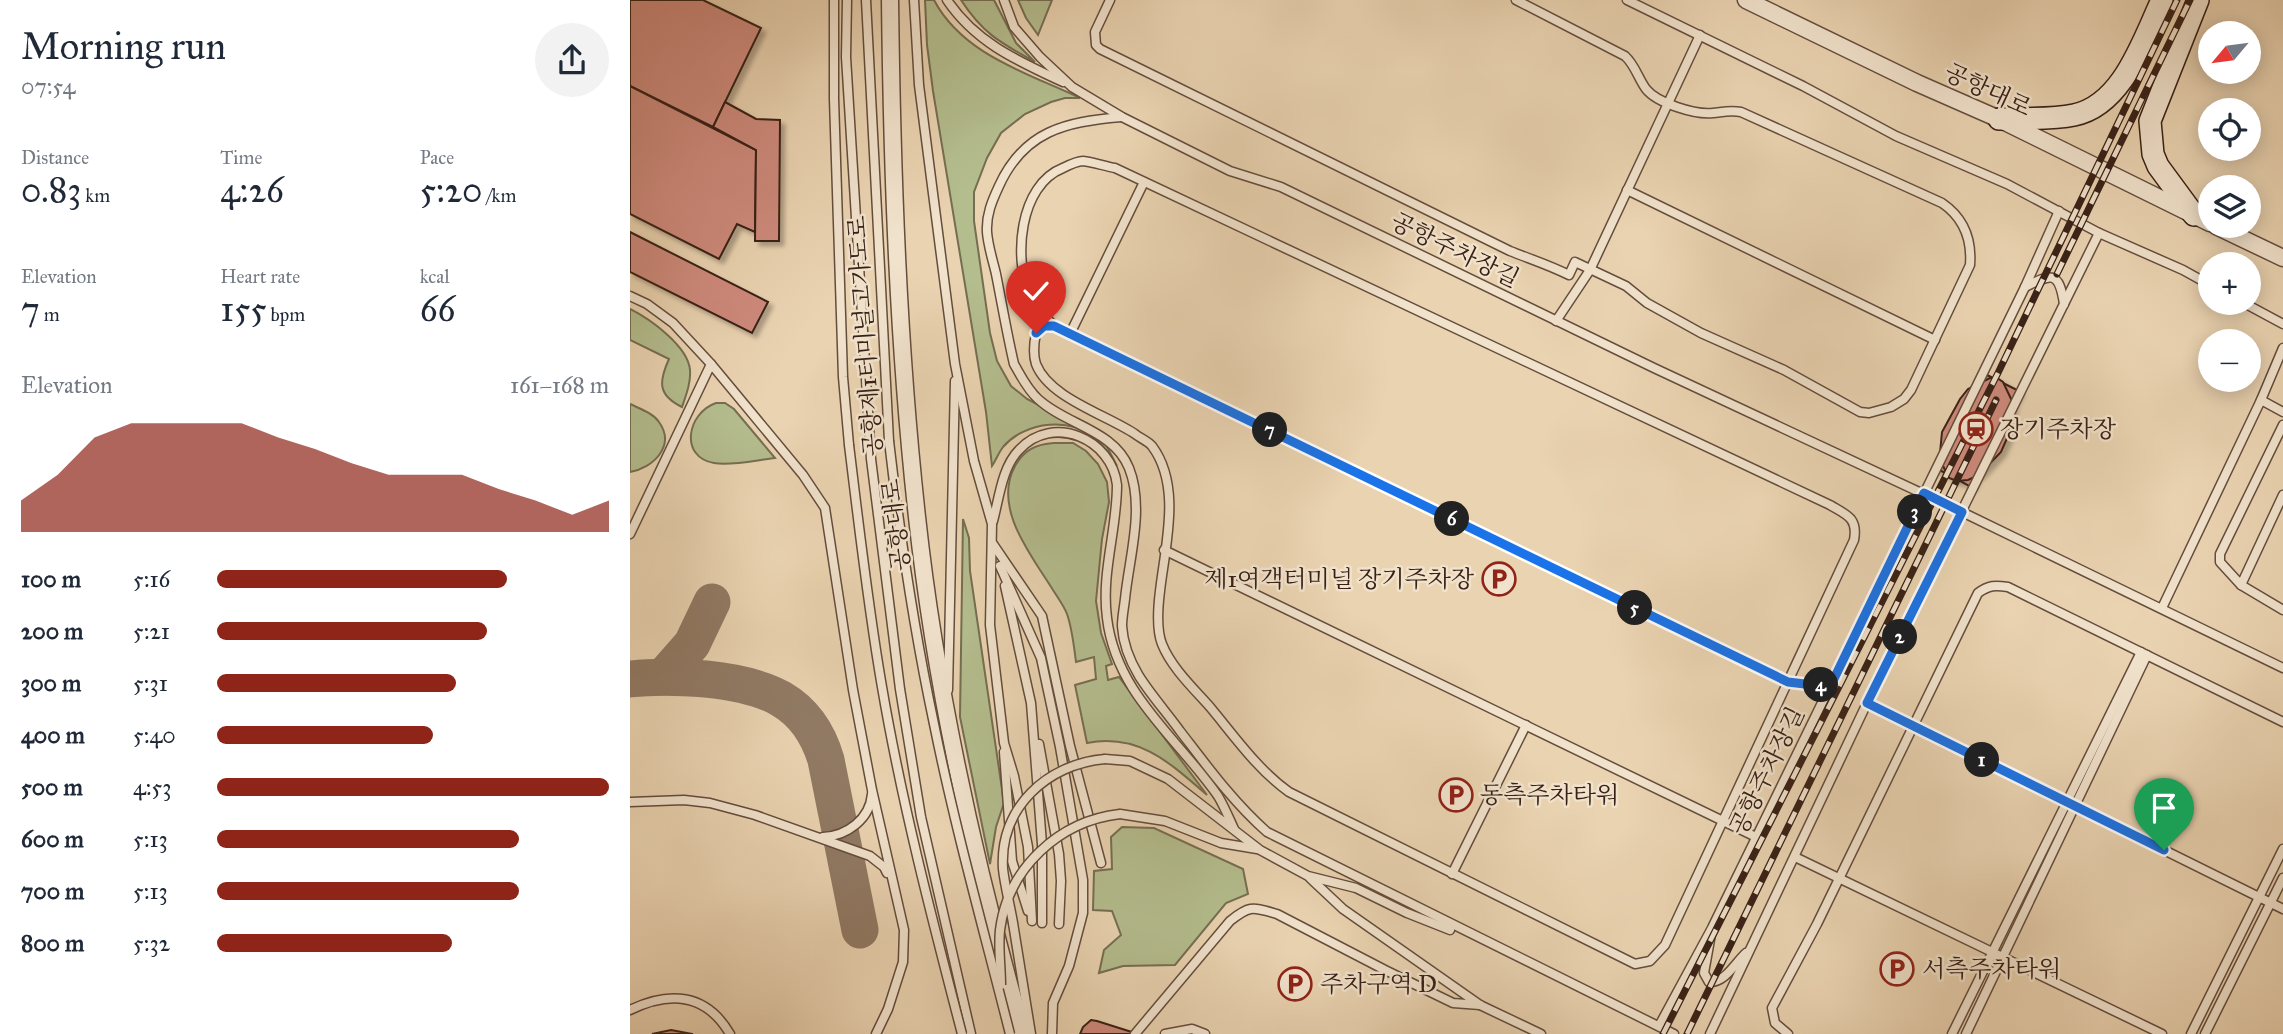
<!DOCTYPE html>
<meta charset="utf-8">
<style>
:root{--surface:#fff;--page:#f2f2f3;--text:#1f2937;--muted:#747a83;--accent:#8f2418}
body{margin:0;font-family:"IM FELL Great Primer","Noto Serif KR",serif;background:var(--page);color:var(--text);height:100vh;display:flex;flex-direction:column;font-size:26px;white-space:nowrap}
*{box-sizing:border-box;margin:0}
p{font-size:23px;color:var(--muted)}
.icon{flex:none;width:38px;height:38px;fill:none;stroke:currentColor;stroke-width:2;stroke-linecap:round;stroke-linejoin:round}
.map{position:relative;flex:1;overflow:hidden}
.side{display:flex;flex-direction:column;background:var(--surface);width:630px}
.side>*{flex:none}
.needle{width:46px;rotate:241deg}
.tools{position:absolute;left:1568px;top:21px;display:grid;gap:14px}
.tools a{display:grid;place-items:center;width:63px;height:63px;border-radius:50%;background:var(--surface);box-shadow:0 4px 18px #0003;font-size:35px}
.pin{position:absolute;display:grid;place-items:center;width:60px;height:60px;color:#fff;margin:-72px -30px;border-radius:50% 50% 50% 0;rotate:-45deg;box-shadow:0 0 7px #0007}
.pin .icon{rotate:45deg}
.km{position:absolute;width:35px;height:35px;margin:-18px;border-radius:50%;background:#222;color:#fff;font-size:19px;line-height:35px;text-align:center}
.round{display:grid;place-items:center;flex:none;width:74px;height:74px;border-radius:37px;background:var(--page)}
.summary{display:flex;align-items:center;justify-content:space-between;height:119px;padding:0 21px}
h1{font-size:38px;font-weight:600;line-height:52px}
.stats{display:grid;grid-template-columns:repeat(3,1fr);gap:10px;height:119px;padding:7px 21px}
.stats div{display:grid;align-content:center}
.stats b{font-size:35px;font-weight:600}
.stats small{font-size:19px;font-weight:400}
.stats p{font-size:19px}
.chart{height:196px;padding:14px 21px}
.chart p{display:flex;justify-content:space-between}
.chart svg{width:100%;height:126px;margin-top:7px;fill:var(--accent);opacity:.7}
ul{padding:0 21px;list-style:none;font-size:23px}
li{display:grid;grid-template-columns:112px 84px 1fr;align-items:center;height:52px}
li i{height:18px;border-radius:9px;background:var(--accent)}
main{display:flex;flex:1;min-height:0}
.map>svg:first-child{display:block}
</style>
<main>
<section class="side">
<div class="summary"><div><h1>Morning run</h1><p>07:54</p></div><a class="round"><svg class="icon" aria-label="share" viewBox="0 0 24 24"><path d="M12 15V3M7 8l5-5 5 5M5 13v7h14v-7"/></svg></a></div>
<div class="stats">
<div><p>Distance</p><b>0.83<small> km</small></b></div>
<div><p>Time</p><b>4:26</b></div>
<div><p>Pace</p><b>5:20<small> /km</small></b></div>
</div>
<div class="stats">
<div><p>Elevation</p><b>7<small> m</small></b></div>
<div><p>Heart rate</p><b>155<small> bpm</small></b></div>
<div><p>kcal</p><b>66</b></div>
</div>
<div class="chart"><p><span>Elevation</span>161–168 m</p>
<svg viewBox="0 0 160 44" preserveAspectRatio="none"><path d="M0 44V33L10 24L20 11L30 6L40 6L50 6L60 6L70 11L80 15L90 20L100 24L110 24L120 24L130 29L140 33L150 38L160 33V44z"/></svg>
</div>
<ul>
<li><b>100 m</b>5:16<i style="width:74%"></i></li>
<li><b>200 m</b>5:21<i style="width:69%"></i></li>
<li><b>300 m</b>5:31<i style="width:61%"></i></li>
<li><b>400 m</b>5:40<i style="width:55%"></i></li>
<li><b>500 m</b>4:53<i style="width:100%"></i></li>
<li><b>600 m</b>5:13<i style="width:77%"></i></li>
<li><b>700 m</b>5:13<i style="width:77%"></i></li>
<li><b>800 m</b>5:32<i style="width:60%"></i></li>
</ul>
</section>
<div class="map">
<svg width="1653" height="1034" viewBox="0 0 1653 1034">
<defs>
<filter id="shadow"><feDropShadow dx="4.5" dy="4.5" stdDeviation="2" flood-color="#0004"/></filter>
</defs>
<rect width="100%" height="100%" fill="#ead3b1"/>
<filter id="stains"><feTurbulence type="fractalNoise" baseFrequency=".00286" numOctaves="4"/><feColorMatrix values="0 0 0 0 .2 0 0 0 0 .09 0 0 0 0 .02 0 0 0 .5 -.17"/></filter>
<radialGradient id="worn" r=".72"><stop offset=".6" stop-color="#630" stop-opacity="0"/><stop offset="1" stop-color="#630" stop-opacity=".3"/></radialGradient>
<!-- green -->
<g fill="#b4bd8e" stroke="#766e52" stroke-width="2">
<path d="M295,0H304C333,55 398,73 450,98H435L421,102L395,114L371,133L357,158L344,192V221L360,333L367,361L381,386L397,399L473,439L487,466C481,457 475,447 467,440C443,416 395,421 373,447C369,452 366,460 362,466L356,412L303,91L297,45Z"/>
<path d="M331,0H364L386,43L405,62C371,43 353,34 331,0Z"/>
<polygon points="388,0 422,0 408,35 396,18"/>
<path d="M0,309C20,319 58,346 60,370C61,383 56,395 52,407C27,395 29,381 39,359L0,340Z"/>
<path d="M86,403H95L104,409L145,458C126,460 102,466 84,463C49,457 57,413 86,403Z"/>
<path d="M0,404C10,409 23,413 29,422C46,446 23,468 0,472Z"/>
<path d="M424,443H443L456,451L468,464L477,482L479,502L472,539L466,601L471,633L482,664L476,666L478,680L489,677L577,795C540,763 509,733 457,743L445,685L466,679L464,657L446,662C444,646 442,628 437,614C434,606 428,598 423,590C402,556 362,508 385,466C394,450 406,444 424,443Z"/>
<polygon points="333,519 339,538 340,571 374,803 366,827 360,864 330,717"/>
<polygon points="492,827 524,828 613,869 618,894 596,903 545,965 493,966 469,973 474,950 491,935 482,911 463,910 464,871 482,869 481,837"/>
</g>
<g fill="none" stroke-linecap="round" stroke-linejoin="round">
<!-- taxiway -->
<g stroke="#917a64" stroke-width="37">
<polyline points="33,677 62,644 82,602"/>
<path d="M0,679C25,676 51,677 76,679C134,685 178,699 196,760L230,930"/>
</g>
</g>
<!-- building -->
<g fill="#ce8a7c" stroke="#382016" stroke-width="2" filter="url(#shadow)">
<polygon points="0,0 73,0 131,28 83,127 0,86"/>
<polygon points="0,86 126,150 125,232 107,224 89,259 0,214"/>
<polygon points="95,102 126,119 150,120 149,241 125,241 126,150 83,127"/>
<polygon points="0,232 138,302 122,333 0,272"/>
<polygon points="1351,372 1389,391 1341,487 1304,467"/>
<polygon points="1360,378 1367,378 1373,382 1383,403 1378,436 1371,452 1349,475 1338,480 1327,481 1319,478 1312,464 1310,453 1312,432 1330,399 1338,389"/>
<polygon points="461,1020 467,1021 508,1034 450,1034 453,1027"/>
<polygon points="41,1030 62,1034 63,1034 22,1034"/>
</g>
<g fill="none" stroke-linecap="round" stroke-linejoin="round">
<defs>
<g id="lane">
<polyline points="204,0 204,99 213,377 219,445"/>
<polyline points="217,0 216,57 241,459 270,689 291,817 341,1034"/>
<polyline points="236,0 259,441"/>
<polyline points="284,0 289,85 325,364 344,461 362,524 360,625 374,743 384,776 398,847 402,921"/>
<path d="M317,0C346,43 388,61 433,82"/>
<polyline points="374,0 384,27 410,57 442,87 492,117 600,171 651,187 1024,368 1332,512 1653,668"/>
<path d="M480,0L465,32L466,45L470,49L880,251C900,259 919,265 939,275L945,262L996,286L1017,303L1071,333L1154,370L1230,412L1239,413L1261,407L1274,399L1281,390L1340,265C1342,239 1334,218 1312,203L1111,112C1100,110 1093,112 1083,113C1065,115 1027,103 1016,89C1008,78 1005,65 995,56L886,0"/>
<polyline points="997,0 1173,86 1266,136 1377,184 1469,233 1553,270 1580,285"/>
<path d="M491,117C435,122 394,131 369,186C362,201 356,215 357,232C358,246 363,261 366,274C372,304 377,334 384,364C391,376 397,389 408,399C436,425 484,430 499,468C515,508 499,558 495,599C494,608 492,617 492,626C493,643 500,661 509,676C521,695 537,713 550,731C577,766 603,802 637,832L1044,1034"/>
<polyline points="997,190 1305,340"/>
<path d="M1395,287C1422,273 1429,271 1434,304"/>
<polyline points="0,296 17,304 43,323 81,364 173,475 195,508 223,690 242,790 274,930 273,962 258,1009 246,1034"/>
<polyline points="1614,303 1653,324"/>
<polyline points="926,321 960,270 1070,35"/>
<path d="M424,326H414L406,333C404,343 403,355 406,364C419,398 477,415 505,434C510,438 518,441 522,446C552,486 535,546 530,591C528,607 526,629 532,644C541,667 563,688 580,707C605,737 628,770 659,792L1005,964L1020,961L1035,945C1098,810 1161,675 1224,540C1228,518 1217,515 1200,505L485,168C474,166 463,162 453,161C447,161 439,165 433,168C389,185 383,259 400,296C405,307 416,317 424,326L1158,682L1200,686"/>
<polyline points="440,334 514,182"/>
<polyline points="1631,400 1653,412"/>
<polyline points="1653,495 1611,585 1653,610"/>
<path d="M363,521C369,499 372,467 389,450C423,413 482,439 487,485C487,530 471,573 477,618C486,694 547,737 588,796C594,806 599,818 604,829"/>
<polyline points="0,534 81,364"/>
<polyline points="363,544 412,616 440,746 471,863"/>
<polyline points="534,550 1126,837"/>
<polyline points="370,566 411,658 430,747 453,880 453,913 439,966 423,1003 422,1034"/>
<polyline points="1611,585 1590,562 1590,554 1653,425"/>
<polyline points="375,586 401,703 412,844 412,923"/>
<polyline points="1532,608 1631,400 1653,348"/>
<polyline points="318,690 325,381"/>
<polyline points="1237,703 1653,909"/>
<polyline points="409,744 429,854 431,881 429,924"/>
<polyline points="374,752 382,861 398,911"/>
<polyline points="475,759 500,761 538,779 630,850 678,876 726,888 777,913 820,930"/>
<polyline points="0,802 54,800 80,803 125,815 240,856 254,867 257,873"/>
<polyline points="490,814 535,821 591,843 627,849"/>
<path d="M193,837C217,836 240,819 242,794"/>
<polyline points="1165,857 1532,1034"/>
<polyline points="822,874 896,725"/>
<polyline points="680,878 713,909 850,1005 911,1034"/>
<polyline points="383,923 401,1034"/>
<path d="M1081,934L1074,973L1079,982C1095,983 1105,963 1116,953"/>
<path d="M0,1010C39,991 76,993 100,1034"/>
<polyline points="1029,1026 1082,928 1395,287 1429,211"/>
<path d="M505,1034L600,921C620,905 622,907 647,914L755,970L823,1003L850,1005"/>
<polyline points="535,1034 562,1029 575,1034"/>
<polyline points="1080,1034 1237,703 1469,233"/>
<path d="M1158,1034L1145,1023L1142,1008L1187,924L1348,593C1359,585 1365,585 1378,587L1653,722"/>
<polyline points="1322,1034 1511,652"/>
<polyline points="1336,1034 1517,655"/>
<polyline points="1561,1034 1653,849"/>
<polyline points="1575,1034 1653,878"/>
</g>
<g id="street">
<path d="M260,0C262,173 268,345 287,517C306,692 345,865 393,1034"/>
<polyline points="1116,0 1287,83 1369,119 1580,223"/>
<polyline points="1586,226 1653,258"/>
</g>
<g id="secondary">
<path d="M1369,119C1394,118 1420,120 1444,115C1493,105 1513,40 1532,0"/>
<polyline points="1564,215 1528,166 1523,154 1520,121 1568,0"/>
</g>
</defs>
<!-- lane casing -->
<use href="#lane" stroke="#644d3d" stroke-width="11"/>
<!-- street casing -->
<use href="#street" stroke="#644d3d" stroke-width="19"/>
<!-- secondary casing -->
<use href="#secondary" stroke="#382016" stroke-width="24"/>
<!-- lane -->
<use href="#lane" stroke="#f1e2cc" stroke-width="8"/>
<!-- street -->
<use href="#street" stroke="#f1e2cc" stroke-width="16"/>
<!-- secondary -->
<use href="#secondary" stroke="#f1e2cc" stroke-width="21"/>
<defs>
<g id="rail">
<polyline points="1427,274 1560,0"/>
<polyline points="1033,1034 1368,373 1547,0"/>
<polyline points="1057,1034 1366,400"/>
</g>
</defs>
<!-- rail casing -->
<use href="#rail" stroke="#382016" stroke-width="7"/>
<!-- rail -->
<use href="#rail" stroke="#f1e2cc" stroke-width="4.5" stroke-dasharray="13" stroke-linecap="butt"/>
<defs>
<g id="lane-bridge">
<path d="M259,441C270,536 284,630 304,724C325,828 354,931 380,1034"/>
<path d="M219,445C229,526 238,607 252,687C272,804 302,919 332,1034"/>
<path d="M383,923C380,905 375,887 373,869C369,808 417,764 475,759"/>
<path d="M371,985C371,967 368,947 370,930C378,868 429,821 490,814"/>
</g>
</defs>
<!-- lane-bridge casing -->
<use href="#lane-bridge" stroke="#644d3d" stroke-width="11" stroke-linecap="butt"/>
<!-- lane-bridge -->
<use href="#lane-bridge" stroke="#f1e2cc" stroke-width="8"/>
</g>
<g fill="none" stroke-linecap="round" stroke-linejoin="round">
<defs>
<polyline id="route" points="406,333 414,326 424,326 1158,682 1200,687 1294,493 1332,512 1237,703 1534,850"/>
</defs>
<!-- route casing -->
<use href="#route" stroke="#fff" stroke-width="14"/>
<!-- route -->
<use href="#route" stroke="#1a73e8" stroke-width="9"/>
</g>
<!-- icons -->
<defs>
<symbol id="station-ring" viewBox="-11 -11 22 22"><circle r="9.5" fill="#f1e2cc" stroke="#8f2418" stroke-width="1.5"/><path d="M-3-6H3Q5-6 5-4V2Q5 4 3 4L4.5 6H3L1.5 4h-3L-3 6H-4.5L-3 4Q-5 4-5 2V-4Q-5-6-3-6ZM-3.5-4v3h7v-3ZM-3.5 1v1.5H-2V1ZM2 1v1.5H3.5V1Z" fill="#8f2418"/></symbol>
<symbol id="parking-ring" viewBox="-11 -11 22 22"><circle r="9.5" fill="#f1e2cc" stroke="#8f2418" stroke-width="1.5"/><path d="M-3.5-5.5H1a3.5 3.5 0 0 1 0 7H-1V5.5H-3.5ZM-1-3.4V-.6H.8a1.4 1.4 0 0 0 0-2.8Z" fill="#8f2418"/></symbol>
</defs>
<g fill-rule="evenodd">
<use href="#station-ring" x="1327" y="410" width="38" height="38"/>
<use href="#parking-ring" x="850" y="560" width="38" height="38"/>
<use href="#parking-ring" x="807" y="776" width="38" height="38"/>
<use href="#parking-ring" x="1248" y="950" width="38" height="38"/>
<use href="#parking-ring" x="646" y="965" width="38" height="38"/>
</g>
<g text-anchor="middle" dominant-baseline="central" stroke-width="5" stroke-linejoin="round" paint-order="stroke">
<!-- street labels -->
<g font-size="24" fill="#382016" stroke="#f1e2cc">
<text transform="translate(1358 90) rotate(25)">공항대로</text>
<text transform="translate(825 250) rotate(26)">공항주차장길</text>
<text transform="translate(235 336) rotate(-94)">공항제1터미널고가도로</text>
<text transform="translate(266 525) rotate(-97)">공항대로</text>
<text transform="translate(1137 771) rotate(-64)">공항주차장길</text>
</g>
<!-- poi labels -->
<g font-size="24" fill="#382016" stroke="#f1e2cc" text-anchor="start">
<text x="1370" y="429">장기주차장</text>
<text x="844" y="579" text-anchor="end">제1여객터미널 장기주차장</text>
<text x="850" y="795">동측주차타워</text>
<text x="1292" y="969">서측주차타워</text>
<text x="690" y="984">주차구역 D</text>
</g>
</g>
<rect width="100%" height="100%" filter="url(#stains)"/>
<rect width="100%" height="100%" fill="url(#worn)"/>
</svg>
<div class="tools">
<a><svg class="needle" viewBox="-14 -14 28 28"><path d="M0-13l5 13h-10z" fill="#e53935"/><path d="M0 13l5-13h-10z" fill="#747a83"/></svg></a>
<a><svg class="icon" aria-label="locate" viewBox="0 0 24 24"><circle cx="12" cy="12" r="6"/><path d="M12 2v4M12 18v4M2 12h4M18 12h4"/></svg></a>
<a><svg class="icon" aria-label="layers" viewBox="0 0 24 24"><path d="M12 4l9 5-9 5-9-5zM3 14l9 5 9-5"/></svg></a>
<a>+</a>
<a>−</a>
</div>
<div class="pin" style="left:1534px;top:850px;background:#1e9e55"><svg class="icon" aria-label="arrive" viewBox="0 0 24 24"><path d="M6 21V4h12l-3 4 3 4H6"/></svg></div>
<div class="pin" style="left:406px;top:333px;background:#d93025"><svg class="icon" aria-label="check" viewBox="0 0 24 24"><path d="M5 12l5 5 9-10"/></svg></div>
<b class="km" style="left:1352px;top:760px">1</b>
<b class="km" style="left:1270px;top:637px">2</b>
<b class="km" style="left:1285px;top:512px">3</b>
<b class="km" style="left:1191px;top:685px">4</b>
<b class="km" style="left:1005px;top:608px">5</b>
<b class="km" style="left:822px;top:519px">6</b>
<b class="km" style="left:640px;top:430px">7</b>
</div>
</main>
